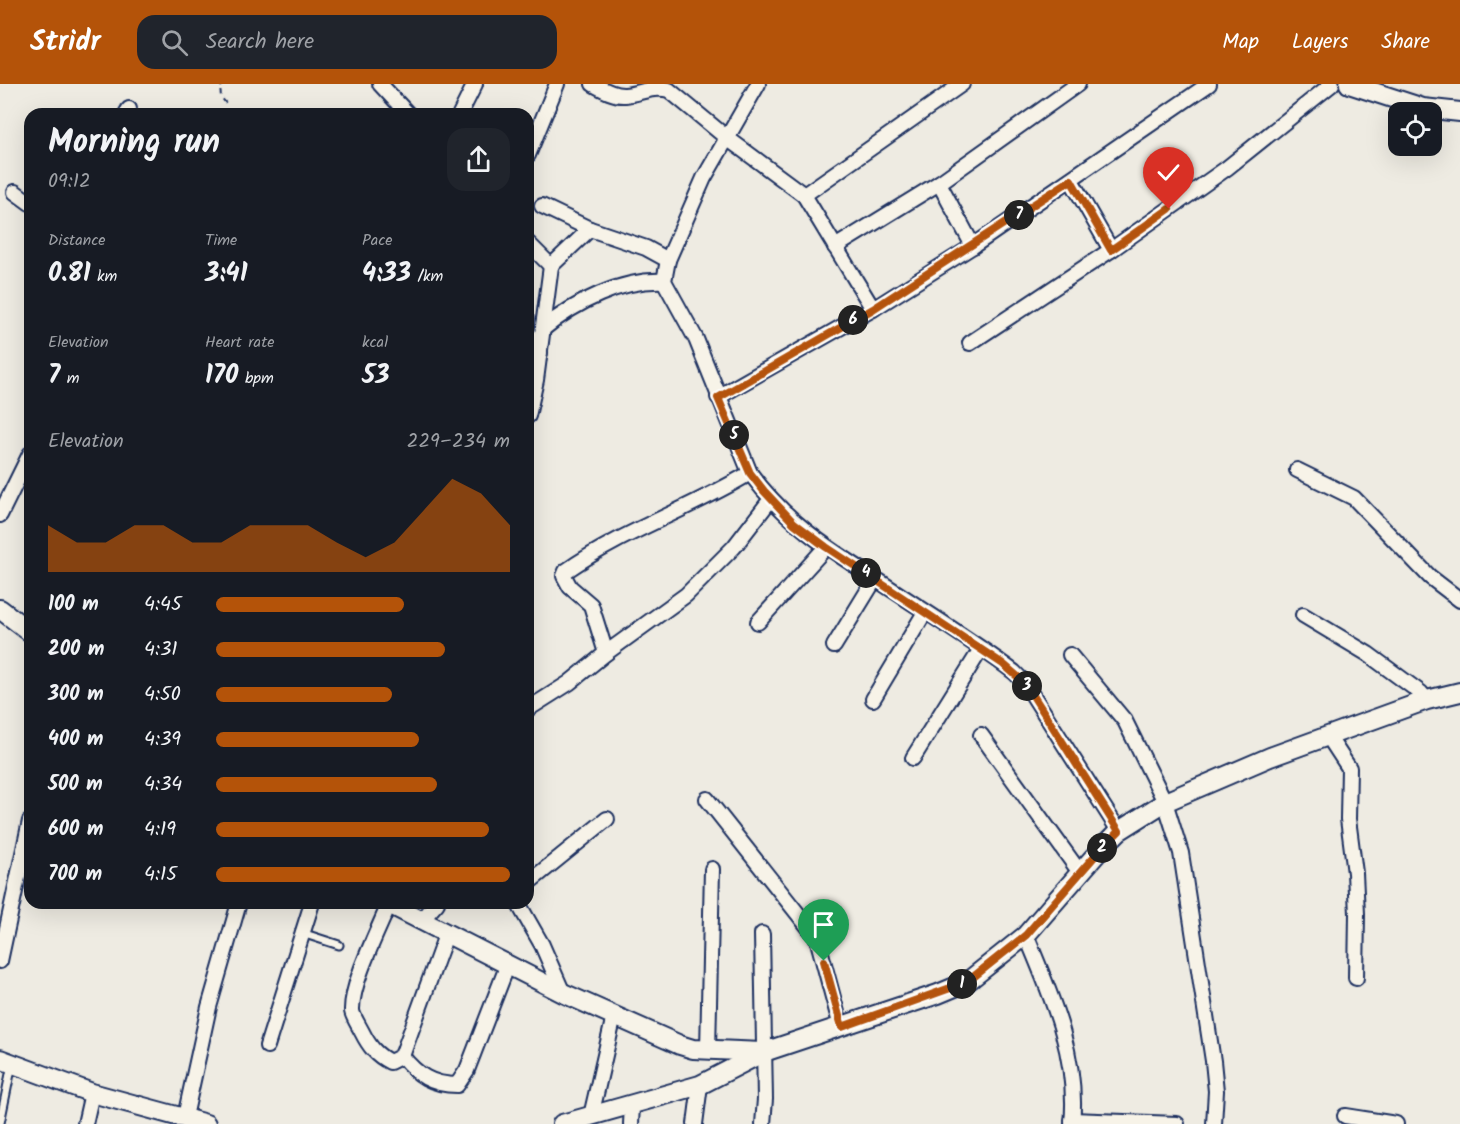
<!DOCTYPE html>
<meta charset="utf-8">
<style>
:root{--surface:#171b24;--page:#20242c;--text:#f1f3f6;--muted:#9ea1a6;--accent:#b45309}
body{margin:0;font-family:Kalam,sans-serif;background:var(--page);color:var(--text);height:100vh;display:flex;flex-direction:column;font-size:22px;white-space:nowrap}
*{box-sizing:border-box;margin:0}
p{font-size:20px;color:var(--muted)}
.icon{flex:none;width:33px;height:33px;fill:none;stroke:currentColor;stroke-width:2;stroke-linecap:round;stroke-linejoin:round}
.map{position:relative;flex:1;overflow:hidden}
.details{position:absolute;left:24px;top:24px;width:510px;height:801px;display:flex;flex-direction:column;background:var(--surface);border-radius:18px;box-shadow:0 6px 24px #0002}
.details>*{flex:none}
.controls{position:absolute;left:1388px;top:18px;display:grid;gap:12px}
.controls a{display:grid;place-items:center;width:54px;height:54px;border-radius:12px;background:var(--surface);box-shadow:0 6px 24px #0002;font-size:30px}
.pin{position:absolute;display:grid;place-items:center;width:51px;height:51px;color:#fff;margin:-62px -26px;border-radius:50% 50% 50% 0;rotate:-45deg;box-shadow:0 0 6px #0007}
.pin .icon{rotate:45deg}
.km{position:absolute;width:30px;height:30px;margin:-15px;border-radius:50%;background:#222;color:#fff;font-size:16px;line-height:30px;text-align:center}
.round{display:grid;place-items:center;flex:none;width:63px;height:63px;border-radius:18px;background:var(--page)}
.overview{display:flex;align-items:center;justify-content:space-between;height:102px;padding:0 24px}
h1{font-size:33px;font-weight:700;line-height:45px}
.figures{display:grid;grid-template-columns:repeat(3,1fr);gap:9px;height:102px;padding:6px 24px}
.figures div{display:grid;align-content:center}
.figures b{font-size:26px;font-weight:700}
.figures small{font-size:16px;font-weight:400}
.figures p{font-size:16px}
.chart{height:168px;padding:12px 24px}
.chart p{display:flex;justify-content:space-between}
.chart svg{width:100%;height:108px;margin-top:6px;fill:var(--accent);opacity:.7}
ul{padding:0 24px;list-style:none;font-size:20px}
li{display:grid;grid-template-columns:96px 72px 1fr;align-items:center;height:45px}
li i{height:15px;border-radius:8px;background:var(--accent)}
header{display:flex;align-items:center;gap:36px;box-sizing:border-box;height:84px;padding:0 30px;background:var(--accent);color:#fff}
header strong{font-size:28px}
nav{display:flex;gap:33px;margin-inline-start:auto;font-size:21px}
.search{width:420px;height:54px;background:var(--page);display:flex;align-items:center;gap:15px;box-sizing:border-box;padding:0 21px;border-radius:18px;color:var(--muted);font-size:22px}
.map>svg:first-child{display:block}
</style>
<header>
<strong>Stridr</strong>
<div class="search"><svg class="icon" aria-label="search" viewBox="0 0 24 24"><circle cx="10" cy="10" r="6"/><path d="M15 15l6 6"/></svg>Search here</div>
<nav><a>Map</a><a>Layers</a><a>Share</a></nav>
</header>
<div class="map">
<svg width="1460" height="1040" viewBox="0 0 1460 1040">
<rect width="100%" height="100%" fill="#eeebe2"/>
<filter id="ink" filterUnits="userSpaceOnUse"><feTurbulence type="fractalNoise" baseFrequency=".0167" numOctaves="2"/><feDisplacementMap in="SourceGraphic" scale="12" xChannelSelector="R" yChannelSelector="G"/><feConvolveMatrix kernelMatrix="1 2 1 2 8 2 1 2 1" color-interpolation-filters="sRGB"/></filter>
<g filter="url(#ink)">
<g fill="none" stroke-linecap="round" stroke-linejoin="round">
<defs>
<g id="service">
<polyline points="302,849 339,861"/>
<polyline points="0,1039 12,980"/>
</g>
<g id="minor">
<polyline points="380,0 408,30"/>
<path d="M593,0C602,5 614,12 625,11C641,9 653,2 669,6L727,54L804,111L873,225L973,162L1209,0"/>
<path d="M758,0L704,94L668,176L664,197L696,255L750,389C785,437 827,464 876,495C922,526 970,555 1014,588L1025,599L1119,747"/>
<polyline points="126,30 129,25"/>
<polyline points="460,30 475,0"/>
<polyline points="528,71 557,0"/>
<polyline points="1071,96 1111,166"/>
<polyline points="939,99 973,162"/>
<polyline points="15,108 30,119"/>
<polyline points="804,111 962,0"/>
<polyline points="542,122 590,145"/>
<polyline points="528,159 551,182"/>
<polyline points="835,163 939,99 1078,0"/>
<path d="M543,245C575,218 622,195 664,197"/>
<polyline points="528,249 540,269"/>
<polyline points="970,259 1111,166 1227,84 1332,0"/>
<polyline points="718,313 873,225"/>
<polyline points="528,332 536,296 551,182 590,145 646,164 668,176"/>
<polyline points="1297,386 1354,414 1430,493 1460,516"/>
<polyline points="0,431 30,370"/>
<polyline points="1303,531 1368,570 1421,609 1427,616"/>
<polyline points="758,538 826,463"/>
<polyline points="834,562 875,495"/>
<polyline points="606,569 686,511 734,463 771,415"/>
<polyline points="1070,571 1125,637 1165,718 1181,769 1213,977 1216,1007 1214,1040"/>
<polyline points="873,615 925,528"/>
<path d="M528,625L569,599L606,569L591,521L570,503L564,492L566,487C623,447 691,425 750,389"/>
<polyline points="981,651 1081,790"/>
<polyline points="1328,652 1349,684 1348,735 1355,789 1357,830 1356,894"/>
<polyline points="913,674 981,565"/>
<polyline points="707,715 817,854 841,943"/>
<polyline points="528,799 607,735"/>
<polyline points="518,819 542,861 563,909"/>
<path d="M389,820C378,847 351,899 352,927C353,933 359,942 362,948C369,962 376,971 390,978L402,972C417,991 432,1001 457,1001L467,986L508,880"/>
<polyline points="422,836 437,819"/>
<polyline points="762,850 765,1015 763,1040"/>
<path d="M1026,851C1051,911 1079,973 1072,1040"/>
<polyline points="0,877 30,737"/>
<polyline points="267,962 312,819"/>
<polyline points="708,966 712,785"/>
<polyline points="402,972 447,848"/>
<polyline points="591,1032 614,932"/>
<polyline points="1345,1032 1396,1040"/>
<polyline points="185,1033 209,923 239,819"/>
<polyline points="1072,1036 1177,1040"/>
<polyline points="85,1040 92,1009"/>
<polyline points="631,1040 632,1022"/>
<polyline points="695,1040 700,1001"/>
</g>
<g id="tertiary">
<polyline points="1349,0 1423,24 1460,28"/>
<polyline points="0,525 30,548"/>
<polyline points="387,819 563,909 680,961 693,965 762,968"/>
<polyline points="0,975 92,1009 206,1040"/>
<polyline points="562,1040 700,1001 764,968 938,910 967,898 1026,851 1100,766 1119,747 1165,718 1270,673 1427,616 1460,608"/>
</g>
</defs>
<!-- service casing -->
<use href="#service" stroke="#1b2f5e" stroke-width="11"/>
<!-- minor casing -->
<use href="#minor" stroke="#1b2f5e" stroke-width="18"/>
<!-- tertiary casing -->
<use href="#tertiary" stroke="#1b2f5e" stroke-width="22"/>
<!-- path -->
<polyline stroke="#1b2f5e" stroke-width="2" stroke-dasharray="4.5 4.5" stroke-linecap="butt" points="224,0 220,3 221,13 228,22"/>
<!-- service -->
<use href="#service" stroke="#f7f3e8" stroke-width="7"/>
<!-- minor -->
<use href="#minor" stroke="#f7f3e8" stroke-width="14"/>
<!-- tertiary -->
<use href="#tertiary" stroke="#f7f3e8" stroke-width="18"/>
</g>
</g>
<g fill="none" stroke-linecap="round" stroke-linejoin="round" filter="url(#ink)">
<defs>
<polyline id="route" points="824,877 842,943 967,898 1026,851 1100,766 1119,747 1025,599 1003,580 826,463 794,439 764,407 750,389 718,314 873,225 1071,96 1111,166 1169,125"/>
</defs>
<!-- route casing -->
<use href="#route" stroke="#fff" stroke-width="12"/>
<!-- route -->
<use href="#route" stroke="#b45309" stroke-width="8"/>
</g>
</svg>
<div class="controls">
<a><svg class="icon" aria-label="locate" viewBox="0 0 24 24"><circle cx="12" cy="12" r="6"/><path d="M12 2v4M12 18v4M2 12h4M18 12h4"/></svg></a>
</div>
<div class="pin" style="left:824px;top:877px;background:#1e9e55"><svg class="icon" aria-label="arrive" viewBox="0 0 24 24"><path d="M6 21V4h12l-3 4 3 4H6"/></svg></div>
<div class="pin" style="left:1169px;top:125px;background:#d93025"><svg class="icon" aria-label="check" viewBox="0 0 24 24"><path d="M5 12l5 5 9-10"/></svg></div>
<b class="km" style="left:962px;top:900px">1</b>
<b class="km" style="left:1102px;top:764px">2</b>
<b class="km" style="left:1027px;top:602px">3</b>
<b class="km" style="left:866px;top:489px">4</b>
<b class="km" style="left:734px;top:351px">5</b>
<b class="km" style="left:853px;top:236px">6</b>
<b class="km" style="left:1019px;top:131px">7</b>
<section class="details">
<div class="overview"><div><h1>Morning run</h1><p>09:12</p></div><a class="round"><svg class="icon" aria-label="share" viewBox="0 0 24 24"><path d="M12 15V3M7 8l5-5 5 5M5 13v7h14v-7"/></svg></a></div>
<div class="figures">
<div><p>Distance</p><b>0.81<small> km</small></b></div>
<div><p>Time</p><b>3:41</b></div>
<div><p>Pace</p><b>4:33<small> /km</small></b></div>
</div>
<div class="figures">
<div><p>Elevation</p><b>7<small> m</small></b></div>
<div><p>Heart rate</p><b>170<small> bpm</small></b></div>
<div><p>kcal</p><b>53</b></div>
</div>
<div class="chart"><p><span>Elevation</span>229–234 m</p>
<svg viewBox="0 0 160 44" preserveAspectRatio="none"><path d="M0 44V25L10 32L20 32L30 25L40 25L50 32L60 32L70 25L80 25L90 25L100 32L110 38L120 32L130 19L140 6L150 12L160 25V44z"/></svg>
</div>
<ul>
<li><b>100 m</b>4:45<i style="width:64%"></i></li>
<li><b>200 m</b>4:31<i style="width:78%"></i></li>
<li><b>300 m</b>4:50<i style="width:60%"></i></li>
<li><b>400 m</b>4:39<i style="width:69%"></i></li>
<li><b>500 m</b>4:34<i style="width:75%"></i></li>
<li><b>600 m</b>4:19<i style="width:93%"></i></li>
<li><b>700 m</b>4:15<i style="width:100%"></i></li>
</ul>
</section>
</div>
